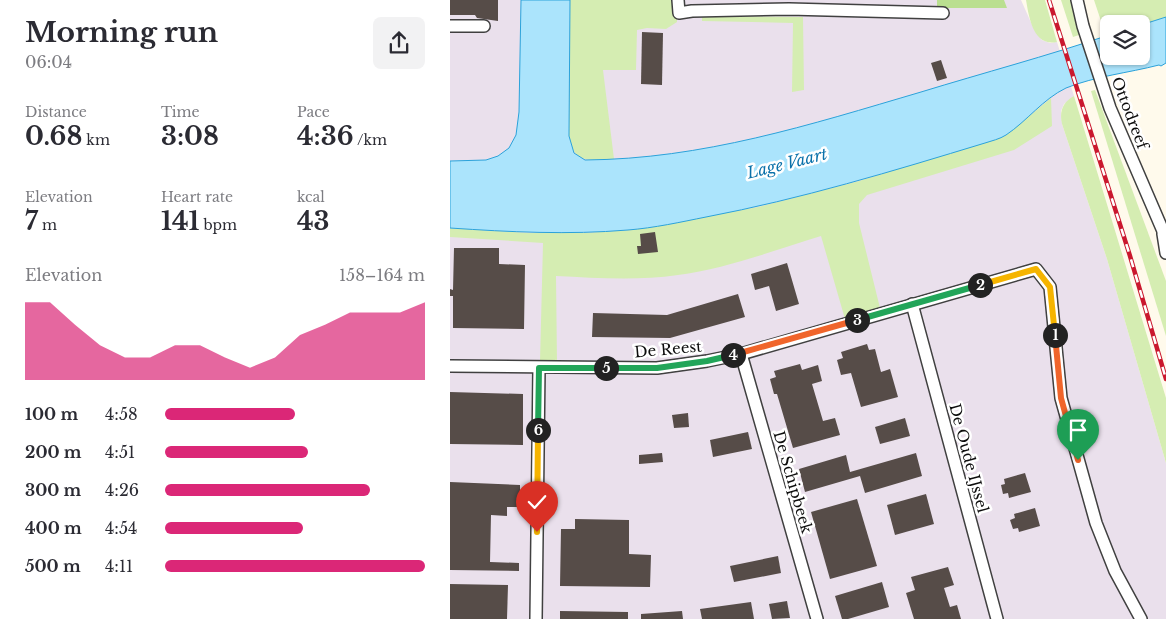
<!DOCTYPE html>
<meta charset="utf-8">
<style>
:root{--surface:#fff;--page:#f2f2f3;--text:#2b2b33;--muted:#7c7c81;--accent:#db2777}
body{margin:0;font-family:"Libre Baskerville",serif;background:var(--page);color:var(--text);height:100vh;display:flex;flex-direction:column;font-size:19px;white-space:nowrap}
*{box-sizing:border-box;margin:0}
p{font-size:16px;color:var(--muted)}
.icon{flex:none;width:28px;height:28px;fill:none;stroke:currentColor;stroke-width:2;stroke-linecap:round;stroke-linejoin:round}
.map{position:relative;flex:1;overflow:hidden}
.details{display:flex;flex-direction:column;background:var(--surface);width:450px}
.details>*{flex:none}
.tools{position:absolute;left:650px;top:15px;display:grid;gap:10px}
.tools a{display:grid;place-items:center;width:50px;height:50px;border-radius:8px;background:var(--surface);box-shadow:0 1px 4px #0004;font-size:25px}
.pin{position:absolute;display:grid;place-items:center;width:42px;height:42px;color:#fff;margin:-51px -21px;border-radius:50% 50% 50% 0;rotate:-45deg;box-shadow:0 0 5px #0007}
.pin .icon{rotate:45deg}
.km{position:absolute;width:25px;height:25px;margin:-12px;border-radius:50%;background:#222;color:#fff;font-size:14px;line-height:25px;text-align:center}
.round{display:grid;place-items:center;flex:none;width:52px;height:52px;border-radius:8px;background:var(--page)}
.headline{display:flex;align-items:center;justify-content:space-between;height:85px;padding:0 25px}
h1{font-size:28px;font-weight:700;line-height:38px}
.stats{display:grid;grid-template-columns:repeat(3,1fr);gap:8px;height:85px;padding:5px 25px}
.stats div{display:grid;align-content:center}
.stats b{font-size:25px;font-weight:700}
.stats small{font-size:14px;font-weight:400}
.stats p{font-size:14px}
.chart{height:140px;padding:10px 25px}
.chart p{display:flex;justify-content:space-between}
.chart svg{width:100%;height:90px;margin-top:5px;fill:var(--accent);opacity:.7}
ul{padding:0 25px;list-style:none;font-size:16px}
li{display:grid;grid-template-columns:80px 60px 1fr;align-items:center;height:38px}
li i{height:12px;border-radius:6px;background:var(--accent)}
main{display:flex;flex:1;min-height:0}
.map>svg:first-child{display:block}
</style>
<main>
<section class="details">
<div class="headline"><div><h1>Morning run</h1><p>06:04</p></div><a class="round"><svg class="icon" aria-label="share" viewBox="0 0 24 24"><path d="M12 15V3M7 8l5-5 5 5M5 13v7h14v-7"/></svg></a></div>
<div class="stats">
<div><p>Distance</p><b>0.68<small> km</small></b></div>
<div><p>Time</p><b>3:08</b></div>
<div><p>Pace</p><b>4:36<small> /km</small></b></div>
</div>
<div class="stats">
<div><p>Elevation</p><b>7<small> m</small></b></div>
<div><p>Heart rate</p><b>141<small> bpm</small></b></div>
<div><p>kcal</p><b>43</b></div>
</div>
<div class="chart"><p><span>Elevation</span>158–164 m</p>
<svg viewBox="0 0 160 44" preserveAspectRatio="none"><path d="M0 44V6L10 6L20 17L30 27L40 33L50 33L60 27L70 27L80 33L90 38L100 33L110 22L120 17L130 11L140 11L150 11L160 6V44z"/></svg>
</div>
<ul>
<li><b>100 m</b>4:58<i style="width:50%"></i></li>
<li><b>200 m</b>4:51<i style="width:55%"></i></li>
<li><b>300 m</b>4:26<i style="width:79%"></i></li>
<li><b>400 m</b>4:54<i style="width:53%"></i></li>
<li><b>500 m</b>4:11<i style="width:100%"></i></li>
</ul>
</section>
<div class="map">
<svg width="716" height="619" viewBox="0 0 716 619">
<rect width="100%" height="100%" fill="#fffaec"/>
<!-- industrial -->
<polygon fill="#eae0ec" points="0,0 571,0 583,27 592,40 600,43 607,42 624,96 614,104 611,111 612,124 657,259 716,463 716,619 0,619"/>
<!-- green -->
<g fill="#d5edb2">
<path d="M120,0H227V22L216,29L197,28L187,30L186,70H153L164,159C141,160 123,165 119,136Z"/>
<path d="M576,0H595L607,42C583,47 579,17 576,0Z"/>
<polygon points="611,0 622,0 629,35 623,37"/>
<polygon points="644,0 716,0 716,17 691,25 659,24 659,35 656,36"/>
<polygon points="252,16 353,17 354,90 342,92 343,23 252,21"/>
<polygon points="645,90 716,281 716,336 641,91"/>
<path d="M624,96L716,398V463L657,259L612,124C609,111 613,102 624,96Z"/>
<path d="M601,98L602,126L564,150L417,195L409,204V223L430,308L395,319L371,236C325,250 275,269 228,275C187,281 146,278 106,276L107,363L90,362L93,243L0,237V228L80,233H134L180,230L308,207L409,181L555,136Z"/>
</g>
<!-- forest -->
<polygon fill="#badf90" points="487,0 554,0 557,8 487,8"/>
<!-- water -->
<path fill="#abe4fc" stroke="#2ba2da" d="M71,0H120L119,136L124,153L135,160C253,159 359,125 471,92C533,73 597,56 659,35V56H691V25L716,17V63L711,66L709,65C678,73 646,76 616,88C593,99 577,121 556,135C550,139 541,141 535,143C443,171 351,199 256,217C231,222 204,228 178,230C118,235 60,232 0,228V161L36,160L48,156L59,148L66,135L69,112Z"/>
<!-- building -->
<g fill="#564c48">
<polygon points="0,0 48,0 48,21 27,18 25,15 0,15"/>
<polygon points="192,32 213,33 212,85 191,84"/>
<polygon points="491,60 497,78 487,81 481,63"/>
<polygon points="205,232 208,252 188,254 187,246 191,246 190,234"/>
<polygon points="4,248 49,248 49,264 75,265 74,329 3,328 3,296 0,296 0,289 3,290"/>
<polygon points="337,263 349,304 326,311 319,286 305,290 301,274"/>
<polygon points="288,294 295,317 220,338 142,337 143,313 217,315"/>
<polygon points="417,344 419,350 425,349 431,372 440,369 448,397 411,407 401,373 391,375 387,360 393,358 391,352"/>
<polygon points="350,364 352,370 368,365 372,381 362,384 373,421 385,418 390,435 343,448 327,394 324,394 320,379 326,377 324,371"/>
<polygon points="0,392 73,394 73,445 0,444"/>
<polygon points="238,413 239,427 224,428 222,415"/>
<polygon points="455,418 460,436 430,444 425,427"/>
<polygon points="298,432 302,449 263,457 260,440"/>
<polygon points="212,453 213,462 189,464 189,455"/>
<polygon points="466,453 472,476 415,493 410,476 355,492 349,469 396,455 400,472"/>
<polygon points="575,473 581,492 559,498 558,493 553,494 551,485 555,484 554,479"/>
<polygon points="0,482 70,485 70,507 57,507 57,516 41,515 40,562 69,563 69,571 0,570"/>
<polygon points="476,494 484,524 445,535 437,505"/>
<polygon points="407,499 427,566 380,579 361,512"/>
<polygon points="585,508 590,526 569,532 568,528 563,529 560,520 565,518 564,514"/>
<polygon points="125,519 179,520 179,554 201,555 200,587 110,586 111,529 125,529"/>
<polygon points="328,556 331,573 284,582 280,566"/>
<polygon points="498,567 504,585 494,588 500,607 507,605 511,619 464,619 456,593 465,590 461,577"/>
<polygon points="432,582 439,607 398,619 392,619 385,596"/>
<polygon points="0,584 58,585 57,619 0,619"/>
<polygon points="337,601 340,618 322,619 319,604"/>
<polygon points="301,602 304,619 252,619 250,609"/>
<polygon points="110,611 178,612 178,619 110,619"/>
<polygon points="232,611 233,619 191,619 191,614"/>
</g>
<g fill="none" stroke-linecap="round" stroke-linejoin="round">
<defs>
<g id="minor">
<polyline points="228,0 229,13 242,11 339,9 493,13"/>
<polyline points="627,0 633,26 660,108 716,238"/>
<polyline points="0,26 34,26"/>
<polyline points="713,234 716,253"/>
<polyline points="462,304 547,619"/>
<polyline points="291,354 367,619"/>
<polyline points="0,366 207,368 257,361 291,354 586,269 600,287 611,398 646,523 665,571 691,619"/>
<polyline points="86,619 89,368"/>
</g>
</defs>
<!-- minor casing -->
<use href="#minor" stroke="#404040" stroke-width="14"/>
<!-- minor -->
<use href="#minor" stroke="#fff" stroke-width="11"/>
<defs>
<polyline id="rail" points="599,0 680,256 716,379"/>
</defs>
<!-- rail casing -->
<use href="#rail" stroke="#ca182e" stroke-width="4.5"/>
<!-- rail -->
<use href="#rail" stroke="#fff" stroke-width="2.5" stroke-dasharray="8" stroke-linecap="butt"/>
</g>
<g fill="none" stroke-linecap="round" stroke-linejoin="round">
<defs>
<polyline id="split-1" points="605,335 611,398 628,460"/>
<polyline id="split-2" points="530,285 586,269 600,287 605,335"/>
<polyline id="split-3" points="407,320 530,285"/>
<polyline id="split-4" points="283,355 407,320"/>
<polyline id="split-5" points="156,368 207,368 257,361 283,355"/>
<polyline id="split-6" points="88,430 89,368 156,368"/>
<polyline id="split-7" points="87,532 88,430"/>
</defs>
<!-- split-1 casing -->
<use href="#split-1" stroke="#fff" stroke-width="10"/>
<!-- split-2 casing -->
<use href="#split-2" stroke="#fff" stroke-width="10"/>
<!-- split-3 casing -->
<use href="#split-3" stroke="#fff" stroke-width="10"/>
<!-- split-4 casing -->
<use href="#split-4" stroke="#fff" stroke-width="10"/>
<!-- split-5 casing -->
<use href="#split-5" stroke="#fff" stroke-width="10"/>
<!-- split-6 casing -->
<use href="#split-6" stroke="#fff" stroke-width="10"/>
<!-- split-7 casing -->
<use href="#split-7" stroke="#fff" stroke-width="10"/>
<!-- split-1 -->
<use href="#split-1" stroke="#f0652b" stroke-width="6"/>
<!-- split-2 -->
<use href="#split-2" stroke="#f5b400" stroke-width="6"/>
<!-- split-3 -->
<use href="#split-3" stroke="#22a559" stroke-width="6"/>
<!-- split-4 -->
<use href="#split-4" stroke="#f0652b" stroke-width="6"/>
<!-- split-5 -->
<use href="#split-5" stroke="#22a559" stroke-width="6"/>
<!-- split-6 -->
<use href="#split-6" stroke="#22a559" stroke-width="6"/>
<!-- split-7 -->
<use href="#split-7" stroke="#f5b400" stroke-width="6"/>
</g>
<g text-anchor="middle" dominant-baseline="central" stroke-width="5" stroke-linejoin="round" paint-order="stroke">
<!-- street labels -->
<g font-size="15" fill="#0d0d0d" stroke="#fff">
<text transform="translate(680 113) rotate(69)">Ottodreef</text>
<text transform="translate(218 349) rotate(-5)">De Reest</text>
<text transform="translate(519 458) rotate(75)">De Oude IJssel</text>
<text transform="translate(343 482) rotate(74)">De Schipbeek</text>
</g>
<!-- water labels -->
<g font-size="16" font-style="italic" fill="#0a71aa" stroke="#fff">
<text transform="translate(337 163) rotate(-14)">Lage Vaart</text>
</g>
</g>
</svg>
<div class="tools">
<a><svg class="icon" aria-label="layers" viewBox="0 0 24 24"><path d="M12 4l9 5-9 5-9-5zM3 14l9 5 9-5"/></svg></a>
</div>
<div class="pin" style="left:628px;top:460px;background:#1e9e55"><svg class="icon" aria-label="arrive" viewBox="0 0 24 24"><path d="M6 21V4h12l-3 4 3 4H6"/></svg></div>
<div class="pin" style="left:87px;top:532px;background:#d93025"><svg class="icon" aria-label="check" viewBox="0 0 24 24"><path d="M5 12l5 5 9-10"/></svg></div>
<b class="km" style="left:605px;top:335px">1</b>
<b class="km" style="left:530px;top:285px">2</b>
<b class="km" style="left:407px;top:320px">3</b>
<b class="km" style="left:283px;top:355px">4</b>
<b class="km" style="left:156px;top:368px">5</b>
<b class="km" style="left:88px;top:430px">6</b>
</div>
</main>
